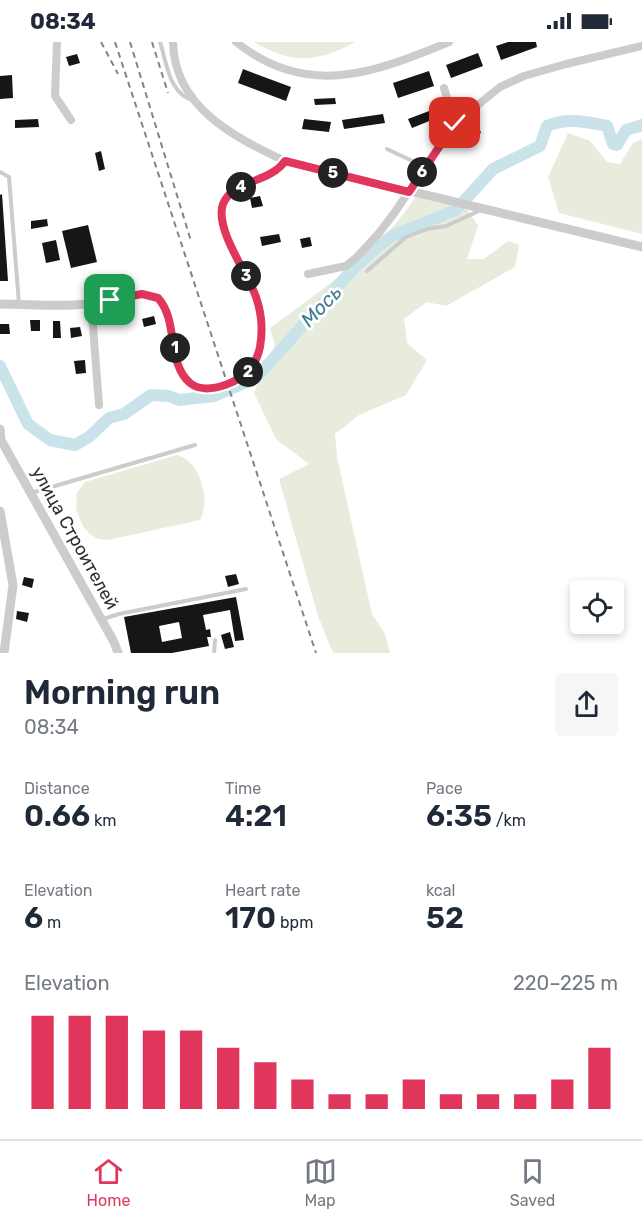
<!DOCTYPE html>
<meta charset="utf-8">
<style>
:root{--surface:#fff;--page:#f6f6f7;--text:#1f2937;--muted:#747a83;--line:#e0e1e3;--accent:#e1365b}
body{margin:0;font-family:Rubik,sans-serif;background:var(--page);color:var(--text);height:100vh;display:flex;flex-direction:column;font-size:22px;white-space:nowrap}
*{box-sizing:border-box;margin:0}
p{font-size:20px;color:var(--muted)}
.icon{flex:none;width:33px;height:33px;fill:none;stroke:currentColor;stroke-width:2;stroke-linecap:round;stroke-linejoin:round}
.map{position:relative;height:611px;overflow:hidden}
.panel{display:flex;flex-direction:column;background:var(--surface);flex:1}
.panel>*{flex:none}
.tools{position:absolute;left:570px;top:538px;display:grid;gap:12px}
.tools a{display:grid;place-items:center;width:54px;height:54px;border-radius:6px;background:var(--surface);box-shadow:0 3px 9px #0003;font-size:30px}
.pin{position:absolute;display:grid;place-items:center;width:51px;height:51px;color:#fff;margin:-26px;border-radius:12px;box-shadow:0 3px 9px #0006}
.km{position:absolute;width:30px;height:30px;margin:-15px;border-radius:50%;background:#222;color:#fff;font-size:16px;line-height:30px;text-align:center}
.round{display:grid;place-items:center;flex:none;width:63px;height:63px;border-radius:6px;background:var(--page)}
.head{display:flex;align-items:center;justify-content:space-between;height:102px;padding:0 24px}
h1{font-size:33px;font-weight:600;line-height:45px}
.metrics{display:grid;grid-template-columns:repeat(3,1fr);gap:9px;height:102px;padding:6px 24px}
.metrics div{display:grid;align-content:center}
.metrics b{font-size:30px;font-weight:600}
.metrics small{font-size:16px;font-weight:400}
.metrics p{font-size:16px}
.chart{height:168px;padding:12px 24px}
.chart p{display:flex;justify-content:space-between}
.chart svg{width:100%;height:108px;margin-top:6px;stroke:var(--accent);stroke-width:6}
.status{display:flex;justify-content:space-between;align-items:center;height:42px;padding:0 30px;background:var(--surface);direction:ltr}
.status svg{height:16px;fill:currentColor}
.dock{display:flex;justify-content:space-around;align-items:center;height:84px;border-top:2px solid var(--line);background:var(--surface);font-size:16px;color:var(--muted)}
.dock a{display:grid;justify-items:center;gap:3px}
.dock .selected{color:var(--accent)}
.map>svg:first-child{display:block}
</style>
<div class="status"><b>08:34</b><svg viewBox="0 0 49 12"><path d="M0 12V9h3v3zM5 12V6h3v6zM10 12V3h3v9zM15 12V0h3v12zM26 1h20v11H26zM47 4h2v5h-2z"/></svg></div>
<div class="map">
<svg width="642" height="611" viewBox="0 0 642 611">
<rect width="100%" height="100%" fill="#fff"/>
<!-- green -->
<g fill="#e7ecdd">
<path d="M254,0H355C318,21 291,22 254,0Z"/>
<polygon points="568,91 590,99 607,120 620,122 633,101 642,97 642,192 559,171 548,135"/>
<path d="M415,155L468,168L478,184L467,217H484L508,199L519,203L515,225L446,264L427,260L404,277L407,301L427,318L406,353L359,373L335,392L337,415L372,572L385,592L390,611H333L318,574L279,437L309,422L276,397L254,351L275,303L270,286C316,252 386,204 415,155Z"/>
<path d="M177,413C200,418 211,459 200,478L108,498L98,497L90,492L83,484L76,467L77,451L85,440Z"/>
</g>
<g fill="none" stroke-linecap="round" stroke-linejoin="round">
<!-- river -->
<path stroke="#cae3eb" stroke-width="12" d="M0,324L28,382L50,398L75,403L89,395L109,376L124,372L151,353L169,354L179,358L214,354L256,336L352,228L376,206L392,194L456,168L493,127L540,104L547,84C567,75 587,80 607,84L613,102L617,103L626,88L642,83"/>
</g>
<!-- building -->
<g fill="#161616" fill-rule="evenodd">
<polygon points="508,0 536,0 537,5 501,18 496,4"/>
<polygon points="478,11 483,24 451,36 446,23"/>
<polygon points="77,12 80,21 69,24 66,15"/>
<polygon points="243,27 291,45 286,59 238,41"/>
<polygon points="429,29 434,44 398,56 393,41"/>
<polygon points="12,33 13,56 0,57 0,34"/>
<polygon points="335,56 336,62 315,63 314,57"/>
<polygon points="445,63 449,71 412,86 408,77"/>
<polygon points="383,72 385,81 344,87 342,78"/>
<polygon points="38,77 39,85 15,86 15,78"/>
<polygon points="304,77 331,80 329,90 302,87"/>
<polygon points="476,77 481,91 471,95 466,81"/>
<polygon points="101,109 105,127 99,129 95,111"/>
<polygon points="2,152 8,239 0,239 0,153"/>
<polygon points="260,154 263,164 252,166 250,156"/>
<polygon points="47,177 48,184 31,187 31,179"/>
<polygon points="88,183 97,220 71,226 62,189"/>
<polygon points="279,192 281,200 262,204 260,195"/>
<polygon points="310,195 312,204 302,206 300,197"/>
<polygon points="56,198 60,218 46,221 42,201"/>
<polygon points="154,274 156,282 144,285 142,277"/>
<polygon points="30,278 40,278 40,289 31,289"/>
<polygon points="53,279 60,279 61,296 53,296"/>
<polygon points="0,282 9,282 10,292 0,292"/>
<polygon points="80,285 82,294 71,296 70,286"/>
<polygon points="85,318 86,331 76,332 74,319"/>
<polygon points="236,532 239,542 228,545 225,534"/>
<polygon points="24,535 34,537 32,546 22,543"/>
<path d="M236,555L244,598L235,599L230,568L203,573L206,588L210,587L211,595H207L209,604L172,611H131L124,575ZM179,580L182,596L162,600L159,584Z"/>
<polygon points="17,569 29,571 27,580 16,577"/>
<polygon points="230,590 234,605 225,607 221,593"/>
</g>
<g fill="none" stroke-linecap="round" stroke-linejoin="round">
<!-- service -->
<g stroke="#ccc" stroke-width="4">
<path d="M160,0C167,22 169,52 194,59"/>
<polyline points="387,107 425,125"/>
<polyline points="0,130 9,135 19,262"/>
<polyline points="367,229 406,195 427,187 446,184 481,168"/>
<polyline points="31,451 195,403"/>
<polyline points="103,577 119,572 246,547"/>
<polyline points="214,611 215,598"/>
</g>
<!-- minor -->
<g stroke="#ccc" stroke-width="8">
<polyline points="57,0 55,54 71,78"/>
<path d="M173,0C174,65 234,95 285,119"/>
<path d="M236,0C307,57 374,31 449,0"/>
<polyline points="444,46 455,81"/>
<polyline points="308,232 346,224 357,215 379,191 395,170 453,83 500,45 524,34 566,22 642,4"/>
<polyline points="88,261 93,284 99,363"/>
</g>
<!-- tertiary -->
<g stroke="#ccc" stroke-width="9">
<path d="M0,262C29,262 58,265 87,262C106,259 127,251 145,252C154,253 159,257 163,264C176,287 170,317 187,338C195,348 209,348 221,344C241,339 256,326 260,305C263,288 262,272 256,255C248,231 217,192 222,167C228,138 270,141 285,119L642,205"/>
<polyline points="0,387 1,398 114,600 118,611"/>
<polyline points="0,469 13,543 4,611"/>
</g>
<!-- rail -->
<g stroke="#848484" stroke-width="2" stroke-dasharray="6 4.5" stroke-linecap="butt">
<polyline points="101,0 118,32"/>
<polyline points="115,0 316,611"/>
<polyline points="130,0 191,199"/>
<polyline points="152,0 168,51"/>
</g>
</g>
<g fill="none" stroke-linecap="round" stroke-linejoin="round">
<defs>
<path id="route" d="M110,258L142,252L158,256C179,279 166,320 190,341C200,349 213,347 225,343C243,337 256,325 260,305C263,288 262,272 256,255C248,232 214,186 223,162C233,138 270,141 285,119L409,150L455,81"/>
</defs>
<!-- route casing -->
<use href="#route" stroke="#fff" stroke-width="12"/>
<!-- route -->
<use href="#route" stroke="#e1365b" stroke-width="8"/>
</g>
<g text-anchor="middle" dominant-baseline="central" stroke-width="6" stroke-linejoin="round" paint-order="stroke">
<!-- street labels -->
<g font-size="18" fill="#2f2f2f" stroke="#fff">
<text transform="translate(75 496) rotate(61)">улица Строителей</text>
</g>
<!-- water labels -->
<g font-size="20" font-style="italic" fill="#3f7c8f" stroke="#fff">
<text transform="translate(321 264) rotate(-46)">Мось</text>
</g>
</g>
</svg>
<div class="tools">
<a><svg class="icon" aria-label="locate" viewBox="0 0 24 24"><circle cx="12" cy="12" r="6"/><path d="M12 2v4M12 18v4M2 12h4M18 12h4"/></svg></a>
</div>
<div class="pin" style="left:110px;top:258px;background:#1e9e55"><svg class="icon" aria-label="arrive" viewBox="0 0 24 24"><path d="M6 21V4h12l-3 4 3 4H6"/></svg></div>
<div class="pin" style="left:455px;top:81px;background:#d93025"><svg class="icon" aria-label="check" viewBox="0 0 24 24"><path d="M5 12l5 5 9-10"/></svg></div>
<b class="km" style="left:175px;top:306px">1</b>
<b class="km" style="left:248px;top:330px">2</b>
<b class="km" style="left:246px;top:234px">3</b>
<b class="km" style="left:241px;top:145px">4</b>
<b class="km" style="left:333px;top:131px">5</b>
<b class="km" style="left:422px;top:130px">6</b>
</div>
<section class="panel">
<div class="head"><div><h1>Morning run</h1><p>08:34</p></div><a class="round"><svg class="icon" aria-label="share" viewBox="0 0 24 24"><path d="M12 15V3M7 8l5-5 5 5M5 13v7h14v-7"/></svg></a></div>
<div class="metrics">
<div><p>Distance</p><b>0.66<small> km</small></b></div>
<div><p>Time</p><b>4:21</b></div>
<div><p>Pace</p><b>6:35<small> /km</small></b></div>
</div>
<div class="metrics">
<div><p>Elevation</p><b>6<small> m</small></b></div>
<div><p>Heart rate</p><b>170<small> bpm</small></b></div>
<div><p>kcal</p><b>52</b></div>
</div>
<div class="chart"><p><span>Elevation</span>220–225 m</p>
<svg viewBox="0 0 160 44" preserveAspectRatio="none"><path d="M5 44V6M15 44V6M25 44V6M35 44V12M45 44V12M55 44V19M65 44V25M75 44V32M85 44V38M95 44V38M105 44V32M115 44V38M125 44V38M135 44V38M145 44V32M155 44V19"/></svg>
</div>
</section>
<nav class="dock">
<a class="selected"><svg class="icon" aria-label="home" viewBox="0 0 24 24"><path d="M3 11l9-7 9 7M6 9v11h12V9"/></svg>Home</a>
<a><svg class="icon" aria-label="map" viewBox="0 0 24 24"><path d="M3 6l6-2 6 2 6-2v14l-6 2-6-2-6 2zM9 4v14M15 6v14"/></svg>Map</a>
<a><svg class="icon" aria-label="saved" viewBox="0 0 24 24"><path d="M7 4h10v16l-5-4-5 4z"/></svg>Saved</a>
</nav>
